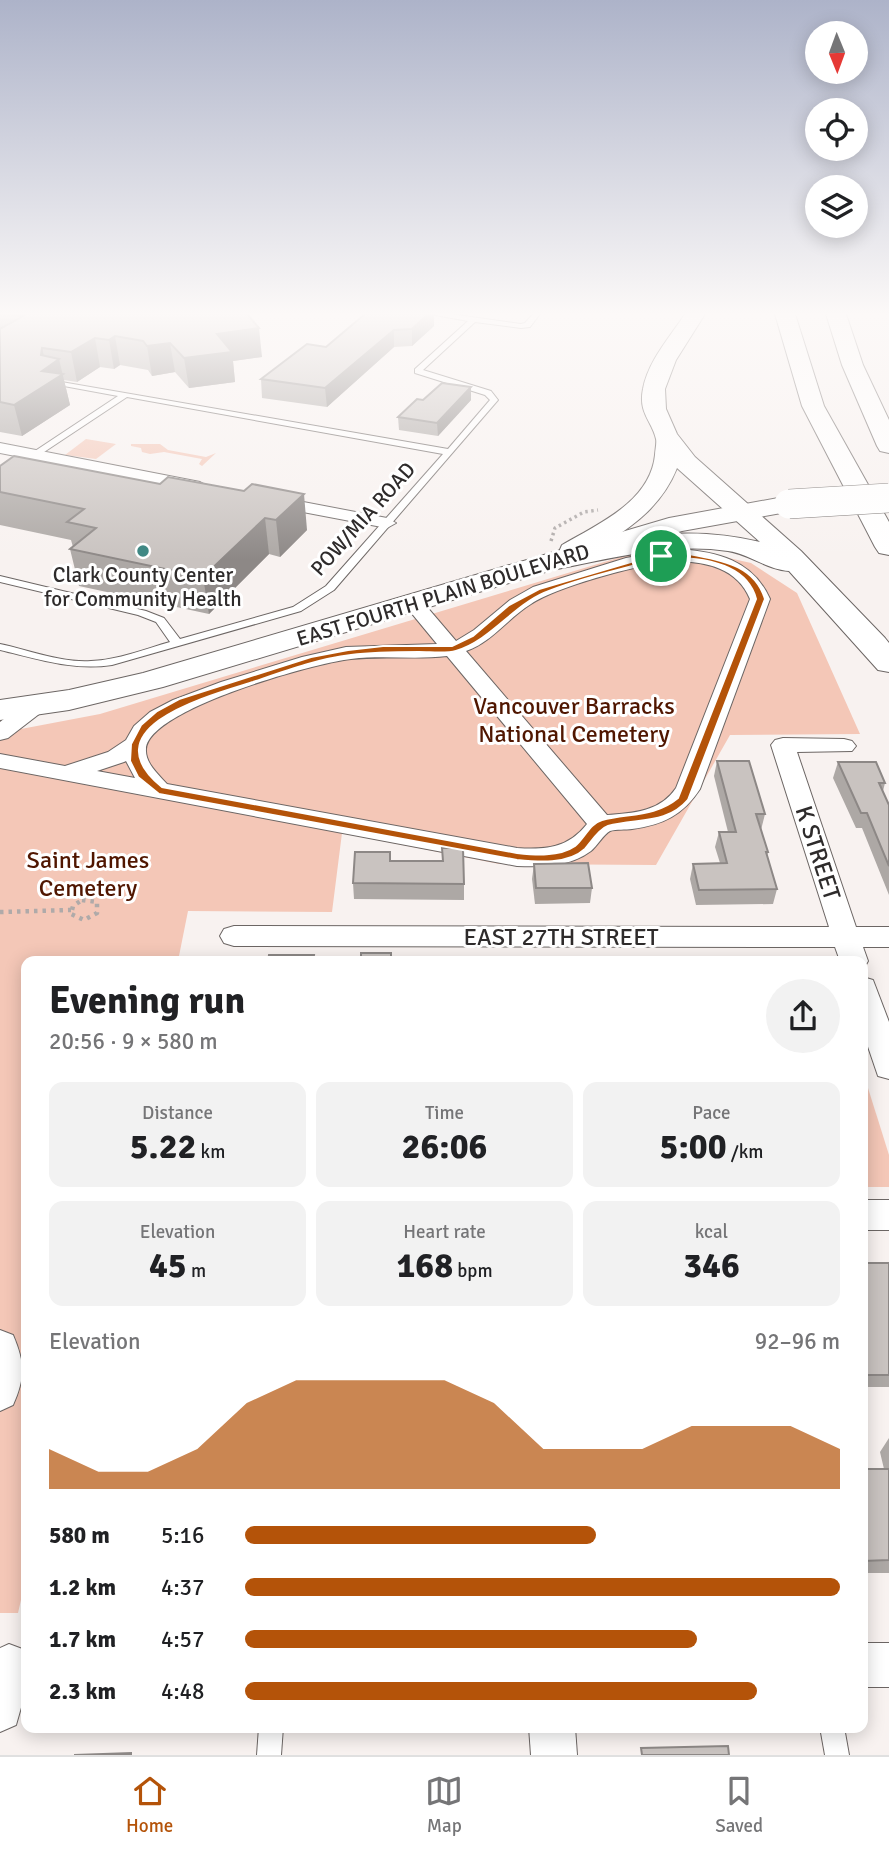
<!DOCTYPE html>
<meta charset="utf-8">
<style>
:root{--surface:#fff;--page:#f2f2f2;--text:#202124;--muted:#757577;--line:#e0e0e0;--accent:#b45309}
body{margin:0;font-family:Signika,sans-serif;background:var(--page);color:var(--text);height:100vh;display:flex;flex-direction:column;font-size:26px;white-space:nowrap}
*{box-sizing:border-box;margin:0}
p{font-size:23px;color:var(--muted)}
.icon{flex:none;width:38px;height:38px;fill:none;stroke:currentColor;stroke-width:2;stroke-linecap:round;stroke-linejoin:round}
.map{position:relative;flex:1;overflow:hidden}
.drawer{position:absolute;left:21px;top:956px;width:847px;height:777px;display:flex;flex-direction:column;background:var(--surface);border-radius:14px;box-shadow:0 4px 18px #0003}
.drawer>*{flex:none}
.needle{width:46px;rotate:179deg}
.buttons{position:absolute;left:805px;top:21px;display:grid;gap:14px}
.buttons a{display:grid;place-items:center;width:63px;height:63px;border-radius:50%;background:var(--surface);box-shadow:0 4px 18px #0003;font-size:35px}
.pin{position:absolute;display:grid;place-items:center;width:60px;height:60px;color:#fff;margin:-30px;border:4px solid #fff;border-radius:50%;box-shadow:0 2px 7px #0007}
.round{display:grid;place-items:center;flex:none;width:74px;height:74px;border-radius:37px;background:var(--page)}
.overview{display:flex;align-items:center;justify-content:space-between;height:119px;padding:0 28px}
h1{font-size:38px;font-weight:800;line-height:52px}
.figures{display:grid;grid-template-columns:repeat(3,1fr);gap:10px;height:119px;padding:7px 28px}
.figures div{display:grid;align-content:center;border-radius:14px;background:var(--page);text-align:center}
.figures b{font-size:35px;font-weight:800}
.figures small{font-size:19px;font-weight:400}
.figures p{font-size:19px}
.chart{height:196px;padding:14px 28px}
.chart p{display:flex;justify-content:space-between}
.chart svg{width:100%;height:126px;margin-top:7px;fill:var(--accent);opacity:.7}
ul{padding:0 28px;list-style:none;font-size:23px}
li{display:grid;grid-template-columns:112px 84px 1fr;align-items:center;height:52px}
li i{height:18px;border-radius:9px;background:var(--accent)}
.dock{display:flex;justify-content:space-around;align-items:center;height:98px;border-top:2px solid var(--line);background:var(--surface);font-size:19px;color:var(--muted)}
.dock a{display:grid;justify-items:center;gap:4px}
.dock .current{color:var(--accent)}
.map>svg:first-child{display:block}
</style>
<div class="map">
<svg width="889" height="1755" viewBox="0 0 889 1755">
<rect width="100%" height="100%" fill="#f8f2f0"/>
<!-- green -->
<g fill="#f4c7b7">
<polygon points="86,439 116,444 96,459 65,455"/>
<polygon points="131,444 160,444 168,450 206,457 216,453 202,466 199,464 202,459 164,452 150,454 142,452 141,448 131,446"/>
<polygon points="693,550 751,563 797,593 860,734 730,735 656,865 499,864 342,833 332,912 188,911 178,961 26,961 26,1578 18,1613 0,1613 0,733 100,714 634,553"/>
<polygon points="863,1072 889,1155 889,1187 863,1187"/>
</g>
<g fill="none" stroke-linecap="round" stroke-linejoin="round">
<defs>
<g id="service">
<path d="M430,314H450L521,324L525,323L533,314H540L530,327L521,328L475,322L423,370L491,391L498,400L334,590L301,611L112,665C73,671 38,659 0,650V644C29,650 61,663 91,661C118,660 145,649 170,642L156,622L138,615L0,582V576L146,611L164,618L180,639L293,607L326,586L443,454L127,397L35,458L31,455L32,453L118,396L53,384L49,382L50,380L448,449L490,400L485,395L415,373V369L468,321Z"/>
<polygon points="259,1727 283,1727 281,1755 257,1755"/>
<polygon points="820,1727 844,1727 849,1755 825,1755"/>
</g>
<g id="minor">
<polygon points="0,443 200,482 209,487 200,492 0,453"/>
<polygon points="272,496 387,518 396,523 387,528 266,505 263,501"/>
<path d="M676,549C716,551 753,560 770,599L700,789C683,815 663,825 632,829C626,830 616,829 610,831C604,834 597,846 591,851C570,867 542,867 517,866L0,768V754L65,766L108,752L126,740L134,726L150,712L173,700L221,682L302,657L346,647L437,644L404,604L407,600H421L456,641L474,630L510,600L533,587L626,558ZM676,561C707,562 737,568 750,599L676,788C660,812 633,813 607,815L466,651C492,642 508,618 531,604C558,586 643,563 676,561ZM447,656L587,824C568,848 546,850 517,848L167,784C158,774 145,763 146,749C148,709 315,663 351,659C383,655 415,660 447,656ZM126,761L135,778L97,771L124,762Z"/>
<polygon points="35,699 43,701 46,706 43,711 8,738 0,740 0,722 27,701"/>
<polygon points="783,738 844,739 852,741 856,746 852,751 797,752 856,927 889,927 889,947 863,947 868,961 864,968 863,961 840,961 835,947 234,946 224,943 220,936 224,929 234,926 829,927 771,745 775,740"/>
<polygon points="863,977 873,980 889,1022 889,1079 878,1076 863,1032"/>
<rect x="863" y="1200" width="26" height="30"/>
<path d="M0,1330L13,1335C25,1363 25,1378 13,1405L0,1411Z"/>
<rect x="863" y="1643" width="26" height="44"/>
<polygon points="9,1644 25,1650 26,1654 26,1690 16,1725 0,1732 0,1648"/>
<polygon points="529,1727 575,1727 577,1755 531,1755"/>
</g>
<polygon id="secondary" points="789,496 798,498 802,504 798,510 682,531 163,687 69,710 0,720 0,700 69,690 143,673 669,518"/>
<g id="motorway">
<path d="M685,314H705L676,360L665,389L666,409L677,434L695,457L801,551L885,638L889,643V672L878,670L789,571C768,570 749,554 728,551C669,542 609,559 552,570L542,568L538,562L542,556L559,552L562,545C598,524 650,502 655,455C655,451 657,443 656,439C652,421 638,413 643,389C648,361 670,337 685,314ZM677,468L760,542C707,529 658,532 605,543C637,524 663,503 677,468Z"/>
<polygon points="775,314 795,314 824,406 889,522 889,555 879,553 875,547 802,406"/>
<polygon points="826,314 846,314 863,365 889,420 889,453 880,451 877,446 842,365"/>
</g>
</defs>
<!-- service casing -->
<use href="#service" stroke="#6c6664" stroke-width="2"/>
<!-- minor casing -->
<use href="#minor" stroke="#6c6664" stroke-width="2"/>
<!-- secondary casing -->
<use href="#secondary" stroke="#6c6664" stroke-width="2"/>
<!-- motorway casing -->
<use href="#motorway" stroke="#6c6664" stroke-width="2"/>
<!-- path-far1 -->
<polyline stroke="#afaaa9" stroke-width="3.5" stroke-dasharray="2.5 3.5" stroke-linecap="butt" points="551,541 555,528 584,512 598,510"/>
<!-- path -->
<g stroke="#afaaa9" stroke-width="4.5" stroke-dasharray="3.5 5" stroke-linecap="butt">
<polygon points="82,900 97,902 97,913 84,920 71,914 73,906"/>
<polyline points="0,912 71,910"/>
</g>
<!-- service -->
<use href="#service" fill="#fff" fill-rule="evenodd"/>
<!-- minor -->
<use href="#minor" fill="#fff" fill-rule="evenodd"/>
<!-- secondary -->
<use href="#secondary" fill="#fff" fill-rule="evenodd"/>
<!-- motorway -->
<use href="#motorway" fill="#fff" fill-rule="evenodd"/>
<defs>
<polyline id="secondary-bridge" points="789,504 889,498"/>
</defs>
<!-- secondary-bridge casing -->
<use href="#secondary-bridge" stroke="#6c6664" stroke-width="30" stroke-linecap="butt"/>
<!-- secondary-bridge -->
<use href="#secondary-bridge" stroke="#fff" stroke-width="29"/>
</g>
<!-- wall -->
<g fill="#ada8a5">
<polygon points="0,314 247,314 262,357 233,361 235,382 189,388 175,372 152,376 148,370 120,365 114,369 100,367 77,382 64,380 70,405 22,436 0,432"/>
<polygon points="365,314 434,314 434,326 412,346 394,347 327,407 262,398 261,379 326,347"/>
<polygon points="471,387 471,400 438,436 399,430 398,417 423,400"/>
<polygon points="0,466 160,484 307,530 280,557 269,554 209,614 79,586 70,549 73,547 71,540 0,525"/>
<polygon points="717,761 765,814 761,830 768,852 767,856 777,889 773,904 696,905 690,879 693,864 720,863 715,847 719,832 728,832 714,776"/>
<polygon points="838,762 885,783 883,791 889,805 889,895 862,828 856,828 833,778"/>
<polygon points="390,852 391,861 464,884 464,900 354,899 353,883"/>
<polygon points="534,864 592,888 590,903 535,904 532,879"/>
<rect x="863" y="1263" width="26" height="124"/>
<polygon points="889,1438 889,1573 863,1573 863,1469 884,1469 880,1452"/>
</g>
<!-- shaded-wall -->
<g fill="#8d8886">
<polygon points="428,314 434,314 434,326 412,346 412,329"/>
<polygon points="259,328 262,357 233,361 235,382 189,388 184,358 217,334"/>
<polygon points="394,330 394,347 327,407 325,388"/>
<polygon points="115,336 120,365 114,369 109,340"/>
<polygon points="95,338 100,367 77,382 71,352"/>
<polygon points="170,343 175,372 152,376 147,346"/>
<polygon points="42,348 47,368 59,359 70,405 22,436 14,405 41,355"/>
<polygon points="471,387 471,400 438,436 437,423"/>
<polygon points="304,494 307,530 280,557 276,520"/>
<polygon points="265,518 269,554 209,614 203,577"/>
</g>
<!-- building -->
<g fill="#c9c3c0" stroke="#8d8886" stroke-width="2">
<polygon points="8,314 247,314 259,328 217,334 232,352 184,358 170,343 147,346 143,341 115,336 109,340 95,338 71,352 42,348 41,355 59,359 42,371 63,374 14,405 0,402 0,329 23,316"/>
<polygon points="365,314 428,314 412,329 394,330 325,388 261,379 307,344 326,347"/>
<polygon points="442,383 471,387 437,423 398,417 417,399 423,400"/>
<polygon points="14,456 160,484 168,477 244,491 252,484 304,494 276,520 265,518 203,577 70,549 96,528 67,522 84,509 0,492 0,466"/>
<polygon points="717,761 749,761 765,814 756,814 768,852 766,852 777,889 699,890 693,864 727,863 719,832 736,832"/>
<polygon points="838,762 876,762 885,783 879,783 889,805 889,866 867,813 861,813"/>
<polygon points="442,848 463,848 464,884 353,883 355,852 390,852 390,861 443,861"/>
<polygon points="588,863 592,888 536,888 534,864"/>
<rect x="361" y="953" width="30" height="8"/>
<polygon points="269,955 314,955 313,961 268,961"/>
<rect x="580" y="959" width="37" height="2"/>
<rect x="863" y="1263" width="26" height="112"/>
<polygon points="863,1469 889,1469 889,1560 863,1561"/>
<polygon points="728,1746 729,1755 642,1755 641,1748"/>
<polygon points="131,1753 131,1755 74,1755"/>
</g>
<!-- sky -->
<linearGradient id="sky" x2="0" y2="1"><stop stop-color="#adb3c9"/><stop offset="0.56" stop-color="#fcf9f8"/><stop offset="1" stop-color="#fcf9f8" stop-opacity="0"/></linearGradient>
<rect width="889" height="560" fill="url(#sky)"/>
<!-- route -->
<path fill="#b45309" stroke="#fff" stroke-width="2" fill-rule="evenodd" d="M684,553C716,560 754,562 765,599L688,800C667,825 636,818 608,826C599,829 591,842 585,849C568,865 537,862 517,860L159,794L138,777L130,761L131,744L141,725L157,711L179,699L311,657L348,650L383,646H452L473,636L509,605L539,589L658,554ZM661,558C695,557 746,561 756,599L678,798C655,817 629,813 602,820C590,823 584,839 575,846C559,857 535,855 517,853L162,787C88,727 212,695 253,682C285,671 317,659 351,655C374,652 396,652 419,652C431,652 446,654 456,651C490,641 512,607 544,593C578,578 625,569 661,558Z"/>
<!-- markers -->
<circle fill="#408884" stroke="#fff" stroke-width="2.5" cx="143" cy="551" r="7"/>
<g text-anchor="middle" dominant-baseline="central" stroke-width="6" stroke-linejoin="round" paint-order="stroke">
<!-- far-street labels -->
<g font-size="21" fill="#2e2b2b" stroke="#fff">
<text transform="translate(363 519) rotate(-48)">POW/MIA ROAD</text>
<text transform="translate(443 595) rotate(-17)">EAST FOURTH PLAIN BOULEVARD</text>
</g>
<!-- far-poi labels -->
<g font-size="21" fill="#2e2b2b" stroke="#fff">
<text x="143" y="575">Clark County Center<tspan x="143" dy="24">for Community Health</tspan></text>
</g>
<!-- park labels -->
<g font-size="24" fill="#501600" stroke="#fff">
<text x="574" y="706">Vancouver Barracks<tspan x="574" dy="28">National Cemetery</tspan></text>
<text x="88" y="860">Saint James<tspan x="88" dy="28">Cemetery</tspan></text>
</g>
<!-- street labels -->
<g font-size="24" fill="#2e2b2b" stroke="#fff">
<text transform="translate(818 853) rotate(72)">K STREET</text>
<text x="561" y="937">EAST 27TH STREET</text>
</g>
</g>
</svg>
<div class="buttons">
<a><svg class="needle" viewBox="-14 -14 28 28"><path d="M0-13l5 13h-10z" fill="#e53935"/><path d="M0 13l5-13h-10z" fill="#757577"/></svg></a>
<a><svg class="icon" aria-label="locate" viewBox="0 0 24 24"><circle cx="12" cy="12" r="6"/><path d="M12 2v4M12 18v4M2 12h4M18 12h4"/></svg></a>
<a><svg class="icon" aria-label="layers" viewBox="0 0 24 24"><path d="M12 4l9 5-9 5-9-5zM3 14l9 5 9-5"/></svg></a>
</div>
<div class="pin" style="left:661px;top:556px;background:#1e9e55"><svg class="icon" aria-label="arrive" viewBox="0 0 24 24"><path d="M6 21V4h12l-3 4 3 4H6"/></svg></div>
<section class="drawer">
<div class="overview"><div><h1>Evening run</h1><p>20:56 · 9 × 580 m</p></div><a class="round"><svg class="icon" aria-label="share" viewBox="0 0 24 24"><path d="M12 15V3M7 8l5-5 5 5M5 13v7h14v-7"/></svg></a></div>
<div class="figures">
<div><p>Distance</p><b>5.22<small> km</small></b></div>
<div><p>Time</p><b>26:06</b></div>
<div><p>Pace</p><b>5:00<small> /km</small></b></div>
</div>
<div class="figures">
<div><p>Elevation</p><b>45<small> m</small></b></div>
<div><p>Heart rate</p><b>168<small> bpm</small></b></div>
<div><p>kcal</p><b>346</b></div>
</div>
<div class="chart"><p><span>Elevation</span>92–96 m</p>
<svg viewBox="0 0 160 44" preserveAspectRatio="none"><path d="M0 44V30L10 38L20 38L30 30L40 14L50 6L60 6L70 6L80 6L90 14L100 30L110 30L120 30L130 22L140 22L150 22L160 30V44z"/></svg>
</div>
<ul>
<li><b>580 m</b>5:16<i style="width:59%"></i></li>
<li><b>1.2 km</b>4:37<i style="width:100%"></i></li>
<li><b>1.7 km</b>4:57<i style="width:76%"></i></li>
<li><b>2.3 km</b>4:48<i style="width:86%"></i></li>
</ul>
</section>
</div>
<nav class="dock">
<a class="current"><svg class="icon" aria-label="home" viewBox="0 0 24 24"><path d="M3 11l9-7 9 7M6 9v11h12V9"/></svg>Home</a>
<a><svg class="icon" aria-label="map" viewBox="0 0 24 24"><path d="M3 6l6-2 6 2 6-2v14l-6 2-6-2-6 2zM9 4v14M15 6v14"/></svg>Map</a>
<a><svg class="icon" aria-label="saved" viewBox="0 0 24 24"><path d="M7 4h10v16l-5-4-5 4z"/></svg>Saved</a>
</nav>
